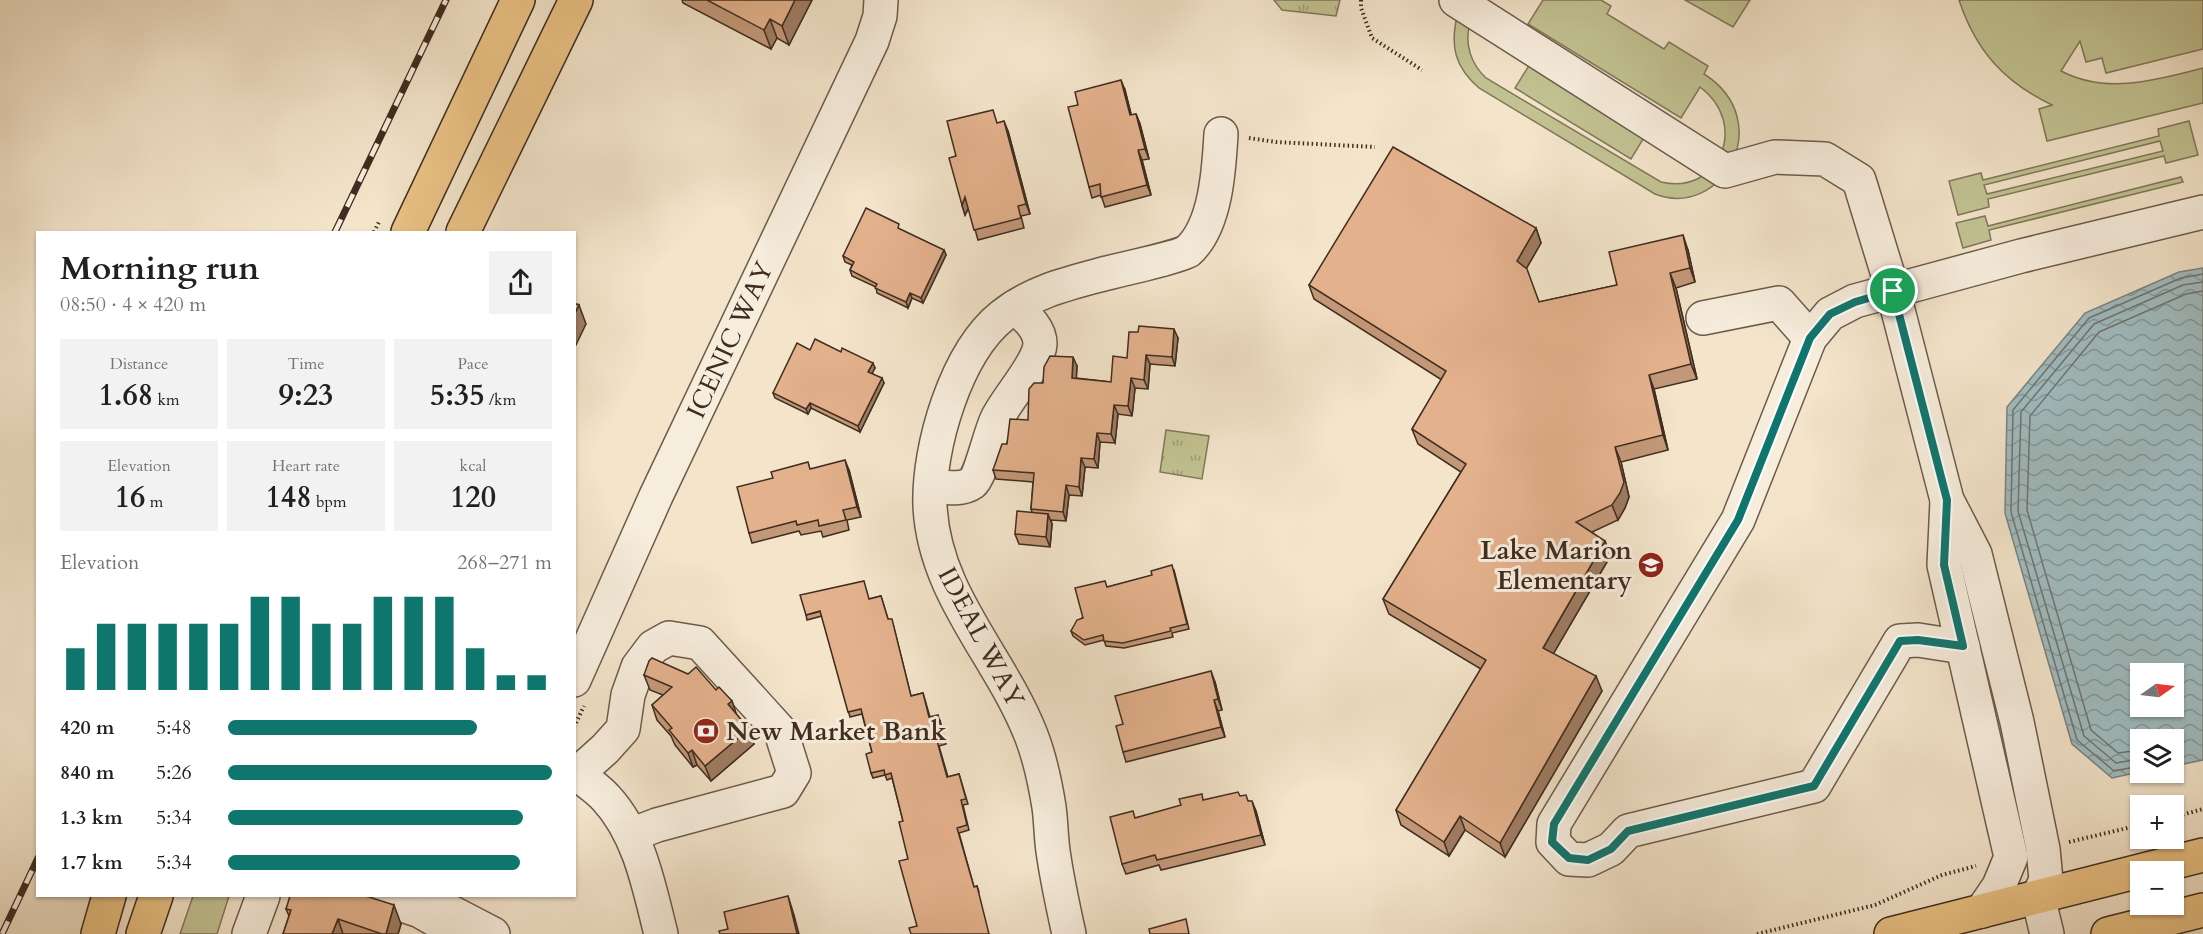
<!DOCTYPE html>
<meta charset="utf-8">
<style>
:root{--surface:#fff;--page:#f2f2f2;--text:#202124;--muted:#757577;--accent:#0f766e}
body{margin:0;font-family:Cardo,serif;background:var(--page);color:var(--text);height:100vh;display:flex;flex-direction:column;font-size:22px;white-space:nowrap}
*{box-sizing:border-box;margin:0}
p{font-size:20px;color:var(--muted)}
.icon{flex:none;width:33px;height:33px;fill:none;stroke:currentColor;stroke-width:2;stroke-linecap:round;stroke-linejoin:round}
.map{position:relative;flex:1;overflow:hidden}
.drawer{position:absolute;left:36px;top:231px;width:540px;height:666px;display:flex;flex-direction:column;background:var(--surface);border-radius:0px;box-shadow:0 2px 4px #0004}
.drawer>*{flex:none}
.needle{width:39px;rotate:76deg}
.tools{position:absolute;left:2130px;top:663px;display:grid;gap:12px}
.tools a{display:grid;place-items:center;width:54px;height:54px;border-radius:0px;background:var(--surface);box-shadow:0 2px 4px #0004;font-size:30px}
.pin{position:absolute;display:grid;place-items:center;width:51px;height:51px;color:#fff;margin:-26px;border:3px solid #fff;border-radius:50%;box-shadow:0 2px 6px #0007}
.round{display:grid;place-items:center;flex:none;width:63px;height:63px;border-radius:0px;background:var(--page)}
.overview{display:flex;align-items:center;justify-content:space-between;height:102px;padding:0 24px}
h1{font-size:33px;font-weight:700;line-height:45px}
.stats{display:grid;grid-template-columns:repeat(3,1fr);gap:9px;height:102px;padding:6px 24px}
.stats div{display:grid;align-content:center;border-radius:0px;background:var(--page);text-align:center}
.stats b{font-size:30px;font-weight:700}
.stats small{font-size:16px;font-weight:400}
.stats p{font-size:16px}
.chart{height:168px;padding:12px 24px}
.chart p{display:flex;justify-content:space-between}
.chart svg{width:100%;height:108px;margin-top:6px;stroke:var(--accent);stroke-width:6}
ul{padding:0 24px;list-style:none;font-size:20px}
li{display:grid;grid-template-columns:96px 72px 1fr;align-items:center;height:45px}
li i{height:15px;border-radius:8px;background:var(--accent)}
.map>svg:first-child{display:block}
</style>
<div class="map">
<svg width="2203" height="934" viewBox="0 0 2203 934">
<defs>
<pattern id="park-tufts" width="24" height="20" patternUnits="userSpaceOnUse" patternTransform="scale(1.5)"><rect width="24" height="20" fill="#c2c292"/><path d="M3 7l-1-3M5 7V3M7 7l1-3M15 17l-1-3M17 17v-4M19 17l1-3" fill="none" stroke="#9f9e77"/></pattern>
<pattern id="water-waves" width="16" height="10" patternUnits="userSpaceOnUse" patternTransform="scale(1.5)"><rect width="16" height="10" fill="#a0bcc0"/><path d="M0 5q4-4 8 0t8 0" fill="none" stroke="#84999c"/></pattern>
</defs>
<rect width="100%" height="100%" fill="#f3e4ca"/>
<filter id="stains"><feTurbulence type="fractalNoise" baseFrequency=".00333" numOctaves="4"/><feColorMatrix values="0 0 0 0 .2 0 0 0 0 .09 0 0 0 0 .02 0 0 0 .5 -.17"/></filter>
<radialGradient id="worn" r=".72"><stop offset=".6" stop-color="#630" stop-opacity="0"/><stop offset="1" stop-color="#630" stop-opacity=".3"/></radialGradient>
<!-- green -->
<g fill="#c2c292" stroke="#80785a" stroke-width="1.5" fill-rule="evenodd">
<path d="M1543,0H1601L1611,6L1607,14L1664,49L1669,42L1708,66L1704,74C1778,121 1722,220 1655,194L1479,88C1455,67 1450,47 1457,16L1470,23C1464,44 1471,64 1486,78L1661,182C1719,196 1750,124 1700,87L1681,118L1528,24Z"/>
<polygon points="1685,0 1750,0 1733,27"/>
<path d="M1959,0H2203V49L2106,73L2102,58L2086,62L2080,41L2061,71C2107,95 2156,80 2203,68V103L2047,141L2039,109L2052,105C2004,82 1976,51 1959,0Z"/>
<polygon points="1545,40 1660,111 1631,159 1515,88"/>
<path d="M2189,121L2198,155L2166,163L2164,156L1988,199L1989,207L1958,215L1949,181L1981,173L1983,180L2159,136L2158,129ZM2160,141L2163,151L1987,194L1984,185Z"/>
<polygon points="2181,177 2183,182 1989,230 1991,240 1963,248 1956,223 1985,216 1988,226"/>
<polygon points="193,896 229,896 217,934 180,934"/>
</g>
<!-- park -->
<g fill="url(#park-tufts)" stroke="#80785a" stroke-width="1.5">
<polygon points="1274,0 1340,0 1336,16 1282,10"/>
<polygon points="1166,430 1209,436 1202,479 1160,472"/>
</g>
<!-- water -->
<path fill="url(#water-waves)" stroke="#798380" stroke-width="1.5" fill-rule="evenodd" d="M2203,268V760L2174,766V740H2140V772L2112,778L2072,744L2005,513L2007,407L2085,313L2179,272ZM2140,674H2174V706H2140Z"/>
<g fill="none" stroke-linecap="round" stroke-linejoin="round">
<!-- shore -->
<g stroke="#707470" stroke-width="1.5">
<polyline points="2140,750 2118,753 2091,730 2027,510 2030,416 2099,332 2186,294 2203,291"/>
<polyline points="2140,759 2116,763 2084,736 2018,511 2021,412 2094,324 2183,285 2203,282"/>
<polyline points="2140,766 2114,771 2077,740 2011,512 2013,410 2089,318 2181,278 2203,274"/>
</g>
<defs>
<g id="minor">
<polyline points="1456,0 1725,171 1775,157 1825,159 1859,180 1893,291 1947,500 1975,554 2017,722 2043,849 2046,880 2038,897 2047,934"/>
<polyline points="1703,318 1779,303 1810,338"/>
<path d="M931,486C943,487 961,491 972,483C981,476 990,433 997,419C1007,398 1039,364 1040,344C1040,328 1026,317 1015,307"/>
<polyline points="1947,501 1944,565 2011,857 1999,886 1982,911"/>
<polyline points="1963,647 1918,640 1900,641 1814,786 1628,831 1611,849 1588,860 1569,859 1553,842 1554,824 1738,520 1810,338 1830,314 1855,301 2021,256 2203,212"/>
<polyline points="574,680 656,496 872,41 880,16 881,0"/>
<path d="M574,772C585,780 597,788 606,798C640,835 649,887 661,934"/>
<polyline points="577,774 605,749 623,729 628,695 638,667 653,647 669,638 700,643 781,732 794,773 783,791 657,825 631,835"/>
<polyline points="377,896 420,911 460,934"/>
<polyline points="441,907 493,934"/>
<polyline points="249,934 263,896"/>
<path d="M1069,934C1063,907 1057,879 1053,851C1051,837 1051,821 1049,807C1045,782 1040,758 1031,735C1000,656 934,594 930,506C928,447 956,353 1002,316C1033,291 1070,283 1107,273C1120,270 1182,256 1188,251C1216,226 1219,169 1221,134"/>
</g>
<g id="major">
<polyline points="408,232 518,0"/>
<polyline points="463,232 576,0"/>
<polyline points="98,934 109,896"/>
<polyline points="143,934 156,896"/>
<polyline points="1891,934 2203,855"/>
<polyline points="2108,934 2203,910"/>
</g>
</defs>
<!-- minor casing -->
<use href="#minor" stroke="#6c5b4b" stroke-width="36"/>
<!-- major casing -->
<use href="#major" stroke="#3f2d21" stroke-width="36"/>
<!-- path -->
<g stroke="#3f2d21" stroke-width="4" stroke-dasharray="1.5 3" stroke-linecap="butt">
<polyline points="1361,0 1361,8 1372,38 1422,70"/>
<polyline points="1249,138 1276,142 1375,147"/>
<polyline points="374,232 380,220"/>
<polyline points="574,727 584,706"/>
<polyline points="2174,817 2203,809"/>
<polyline points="2069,842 2140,825"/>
<polyline points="1757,934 1875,905 1942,875 1976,866"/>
</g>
<!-- minor -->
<use href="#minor" stroke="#f7eddd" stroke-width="33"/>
<!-- major -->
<use href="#major" stroke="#eac285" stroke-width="33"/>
<defs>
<g id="rail">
<polyline points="335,232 446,0"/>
<polyline points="2,934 38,858"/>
</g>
</defs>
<!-- rail casing -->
<use href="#rail" stroke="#3f2d21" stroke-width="7"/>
<!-- rail -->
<use href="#rail" stroke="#f7eddd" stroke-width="4.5" stroke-dasharray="14" stroke-linecap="butt"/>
</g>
<!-- wall -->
<g fill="#c39878" stroke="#3f2d21" stroke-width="1.5">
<polygon points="682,0 812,0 789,45 777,38 771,49 683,3"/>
<polygon points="1125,90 1131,115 1136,114 1140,124 1149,159 1142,160 1151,195 1105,207 1101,195 1092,198 1089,187"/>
<polygon points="998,123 1008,131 1030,214 1021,216 1024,228 978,240 969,208 965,215 962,205 956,156"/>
<polygon points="1536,228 1541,243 1526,269 1539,302 1617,285 1688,250 1695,282 1676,288 1697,379 1654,389 1668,450 1621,462 1629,497 1625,508 1618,520 1592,532 1611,555 1553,654 1602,691 1505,857 1465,830 1449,856 1401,825 1396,810 1481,669 1389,614 1383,599 1461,472 1418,444 1412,429 1442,380 1314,299 1309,285"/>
<polygon points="901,230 944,250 946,255 923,303 912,298 908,308 877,293 876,287 852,276 850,270 852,265 845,262 843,256"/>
<polygon points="1178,338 1175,366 1150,364 1148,389 1135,388 1132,416 1118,414 1115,443 1100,442 1098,468 1085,467 1082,496 1069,495 1066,521 1051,520 1052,524 1050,547 1019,544 1015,534 1032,512 1031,509 1033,482 996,479 993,470 1007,444 1028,420 1043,383 1077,366 1076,378 1111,382 1127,358"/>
<polygon points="810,350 875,368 872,373 884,383 860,432 811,408 808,414 775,398 773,393"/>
<polygon points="810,469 849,470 861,517 847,520 849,530 823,537 821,531 801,535 799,531 752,543 749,533"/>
<polygon points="1174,570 1189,629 1172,633 1173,637 1124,648 1106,646 1104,640 1085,645 1073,636 1071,631 1108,587"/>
<polygon points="881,596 888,619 893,624 911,696 923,693 930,717 940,720 946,744 939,746 948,777 959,774 968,804 963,805 969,830 959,833 974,887 977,886 979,892 917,926 903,821 892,778 887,780 885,775 873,778 871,773 872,752 862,714 850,717 822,616 807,620 806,615"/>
<polygon points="644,675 716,690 732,701 736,714 749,729 754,744 711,781 697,765 693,767 675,745 671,736 657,720 652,705 663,695 650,690"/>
<polygon points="1215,682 1222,710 1218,711 1225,737 1126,762 1123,752 1123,724"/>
<polygon points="1240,796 1249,801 1256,811 1265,845 1161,870 1159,865 1126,874 1122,864 1135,818 1204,800"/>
<polygon points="286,909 401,924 398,934 283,934 289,916"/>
</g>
<!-- shaded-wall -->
<g fill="#9f7c62" stroke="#3f2d21" stroke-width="1.5">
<polygon points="795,0 812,0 789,45 782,26"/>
<polygon points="770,19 777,38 771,49 764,30"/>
<polygon points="1121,80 1125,90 1134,125 1130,115"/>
<polygon points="1136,114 1140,124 1149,159 1145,149"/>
<polygon points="1004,121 1008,131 1030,214 1026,204"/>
<polygon points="1138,150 1142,160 1151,195 1147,185"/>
<polygon points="965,197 969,207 965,215 962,205"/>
<polygon points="1536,228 1541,243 1522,276 1517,261"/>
<polygon points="1683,235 1688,250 1695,282 1690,268"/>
<polygon points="944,250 946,255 923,303 921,298"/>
<polygon points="1670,273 1676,288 1697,379 1691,364"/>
<polygon points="910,293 912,298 908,308 906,302"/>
<polygon points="579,305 586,324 574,349 574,315"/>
<polygon points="1174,329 1178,338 1175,366 1172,357"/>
<polygon points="1146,355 1150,364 1148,389 1144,380"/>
<polygon points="1073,357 1077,366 1076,387 1072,378"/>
<polygon points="873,363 875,368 870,377 868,372"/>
<polygon points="1649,375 1654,389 1668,450 1663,435"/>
<polygon points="882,378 884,383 860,432 858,426"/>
<polygon points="1131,378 1135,388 1132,416 1128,406"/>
<polygon points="810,403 811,408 808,414 806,409"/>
<polygon points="1114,405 1118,414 1115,443 1111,434"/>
<polygon points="1097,433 1100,442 1098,468 1094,459"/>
<polygon points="1615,447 1621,462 1629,497 1625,508 1618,520 1612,505"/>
<polygon points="1081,458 1085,467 1082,496 1079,487"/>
<polygon points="845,460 849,470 861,517 857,507"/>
<polygon points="1066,485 1069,495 1066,521 1063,512"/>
<polygon points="1048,514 1052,524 1050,547 1046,537"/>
<polygon points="1605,541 1611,555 1548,663 1543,648"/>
<polygon points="1211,671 1215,682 1222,710 1218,699"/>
<polygon points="1596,676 1602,691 1505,857 1500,843"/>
<polygon points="1214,700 1218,711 1225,737 1221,727"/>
<polygon points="732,701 737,716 728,704"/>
<polygon points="749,729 754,744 711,781 705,766"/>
<polygon points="692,750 697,765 693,767 688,753"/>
<polygon points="1252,801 1256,811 1265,845 1261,835"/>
<polygon points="1460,816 1465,830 1449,856 1444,842"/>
<polygon points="788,896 794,915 799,934 797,934"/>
<polygon points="394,905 401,924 398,934 386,934"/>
<polygon points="338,919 343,934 332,934"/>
</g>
<!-- building -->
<g fill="#e3b18c" stroke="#3f2d21" stroke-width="1.5">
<polygon points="707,0 795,0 782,26 770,19 764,30"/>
<polygon points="1121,80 1130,115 1136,114 1145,149 1138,150 1147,185 1101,197 1100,184 1089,187 1068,107 1078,105 1075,92"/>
<polygon points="993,110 997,123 1004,121 1026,204 1018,206 1021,218 974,230 965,197 962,205 949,158 956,156 947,121"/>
<polygon points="1393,147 1536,228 1517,261 1527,269 1539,302 1617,285 1609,252 1683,235 1690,268 1670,273 1691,364 1649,375 1663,435 1615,447 1624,482 1620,493 1612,505 1576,522 1605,541 1543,648 1596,676 1500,843 1460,816 1444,842 1396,810 1486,660 1383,599 1466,464 1412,429 1446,371 1309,285"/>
<polygon points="866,208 899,224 898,228 944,250 921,298 910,293 906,302 875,288 877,284 850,270 854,262 843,256"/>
<polygon points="574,303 579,305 574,315"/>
<polygon points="1139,326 1174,329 1172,357 1146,355 1144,380 1131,378 1128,406 1114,405 1111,434 1097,433 1094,459 1081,458 1079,487 1066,485 1063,512 1031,509 1034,473 993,470 1002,444 1007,444 1010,419 1028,420 1029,389 1034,383 1043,383 1044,367 1050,356 1073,357 1072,378 1111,382 1113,356 1127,358 1129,332 1138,332"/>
<polygon points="815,339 841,352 842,348 873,363 868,372 882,378 858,426 810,403 806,409 773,393 797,343 810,350"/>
<polygon points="845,460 857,507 843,510 846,520 819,526 818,520 797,525 796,521 749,533 737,487 773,478 771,472 808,462 810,469"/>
<polygon points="1017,511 1048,514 1046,537 1015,534"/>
<polygon points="1172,565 1187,624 1170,628 1171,631 1123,643 1104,641 1103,635 1084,640 1071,631 1077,620 1083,618 1075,588 1105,581 1107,587 1152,575 1151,571"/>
<polygon points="864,581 869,599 881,596 888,619 892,619 911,696 923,693 929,717 938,715 944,739 937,741 947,777 959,774 966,799 961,800 967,825 957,828 974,887 977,886 989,934 911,934 909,928 917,926 899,861 908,859 899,822 903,821 891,773 885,775 884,770 871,773 866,754 872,752 861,709 848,712 820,611 806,615 800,595"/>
<polygon points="652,658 688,674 696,667 716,690 719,687 732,701 728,704 749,729 705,766 692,750 688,753 669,730 672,728 652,705 672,687 644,675 649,661"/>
<polygon points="1211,671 1218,699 1214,700 1221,727 1123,752 1116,726 1123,724 1115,696"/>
<polygon points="1238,792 1240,796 1246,795 1248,801 1252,801 1261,835 1157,860 1155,855 1122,864 1110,817 1133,811 1135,818 1181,805 1179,799 1202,794 1203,800"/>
<polygon points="290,896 366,896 394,905 386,934 382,934 338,919 332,934 283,934 291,910 286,909"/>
<polygon points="788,896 797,934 720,934 719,931 728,929 724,912"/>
<polygon points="1186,919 1189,934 1150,934 1149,929"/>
</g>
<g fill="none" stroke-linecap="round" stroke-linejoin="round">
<defs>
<polygon id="route" points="1893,291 1947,500 1944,565 1963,646 1918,640 1900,641 1814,786 1628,831 1611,849 1588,860 1569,858 1552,842 1554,824 1738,520 1810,338 1830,314 1855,302"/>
</defs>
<!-- route casing -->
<use href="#route" stroke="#fff" stroke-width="12"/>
<!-- route -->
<use href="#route" stroke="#0f766e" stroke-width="8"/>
</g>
<!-- icons -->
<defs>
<symbol id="school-disc" viewBox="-11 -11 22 22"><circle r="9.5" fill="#8f2418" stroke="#f7eddd"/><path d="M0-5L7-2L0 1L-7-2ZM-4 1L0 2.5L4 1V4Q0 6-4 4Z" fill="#fff"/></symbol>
<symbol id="bank-disc" viewBox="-11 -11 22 22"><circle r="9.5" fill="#8f2418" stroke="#f7eddd"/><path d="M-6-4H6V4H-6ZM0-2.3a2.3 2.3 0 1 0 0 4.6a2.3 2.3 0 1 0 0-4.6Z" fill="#fff"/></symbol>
</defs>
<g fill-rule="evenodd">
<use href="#school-disc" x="1636" y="550" width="30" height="30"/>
<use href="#bank-disc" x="691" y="716" width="30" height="30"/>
</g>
<g text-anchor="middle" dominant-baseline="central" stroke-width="6" stroke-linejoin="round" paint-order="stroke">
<!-- street labels -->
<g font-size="26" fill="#3f2d21" stroke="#f7eddd">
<text transform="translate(730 340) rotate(-65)">ICENIC WAY</text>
<text transform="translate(981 637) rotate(62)">IDEAL WAY</text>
</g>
<!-- poi labels -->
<g font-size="26" font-weight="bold" fill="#3f2d21" stroke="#f7eddd" text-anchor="end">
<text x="1632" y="550">Lake Marion<tspan x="1632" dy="30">Elementary</tspan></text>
<text x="726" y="731" text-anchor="start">New Market Bank</text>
</g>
</g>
<rect width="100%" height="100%" filter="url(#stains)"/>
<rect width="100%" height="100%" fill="url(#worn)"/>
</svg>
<div class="tools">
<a><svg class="needle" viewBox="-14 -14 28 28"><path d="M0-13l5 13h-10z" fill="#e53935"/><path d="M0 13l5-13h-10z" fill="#757577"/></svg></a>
<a><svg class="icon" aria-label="layers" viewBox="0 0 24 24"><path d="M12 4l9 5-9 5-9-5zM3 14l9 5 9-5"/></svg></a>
<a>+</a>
<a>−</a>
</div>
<div class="pin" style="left:1893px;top:291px;background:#1e9e55"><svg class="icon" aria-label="arrive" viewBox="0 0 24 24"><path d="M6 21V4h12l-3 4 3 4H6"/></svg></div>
<section class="drawer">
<div class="overview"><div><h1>Morning run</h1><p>08:50 · 4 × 420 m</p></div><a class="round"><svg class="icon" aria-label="share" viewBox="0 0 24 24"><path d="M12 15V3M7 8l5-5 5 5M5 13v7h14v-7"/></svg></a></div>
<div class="stats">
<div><p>Distance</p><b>1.68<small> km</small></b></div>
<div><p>Time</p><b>9:23</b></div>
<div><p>Pace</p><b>5:35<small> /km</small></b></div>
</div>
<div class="stats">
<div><p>Elevation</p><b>16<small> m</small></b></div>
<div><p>Heart rate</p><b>148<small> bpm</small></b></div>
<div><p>kcal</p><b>120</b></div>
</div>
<div class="chart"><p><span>Elevation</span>268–271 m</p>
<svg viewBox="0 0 160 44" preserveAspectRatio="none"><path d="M5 44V27M15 44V17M25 44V17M35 44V17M45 44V17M55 44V17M65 44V6M75 44V6M85 44V17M95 44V17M105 44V6M115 44V6M125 44V6M135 44V27M145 44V38M155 44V38"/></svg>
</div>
<ul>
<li><b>420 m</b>5:48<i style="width:77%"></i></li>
<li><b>840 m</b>5:26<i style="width:100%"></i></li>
<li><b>1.3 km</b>5:34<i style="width:91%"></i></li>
<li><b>1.7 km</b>5:34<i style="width:90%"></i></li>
</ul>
</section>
</div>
